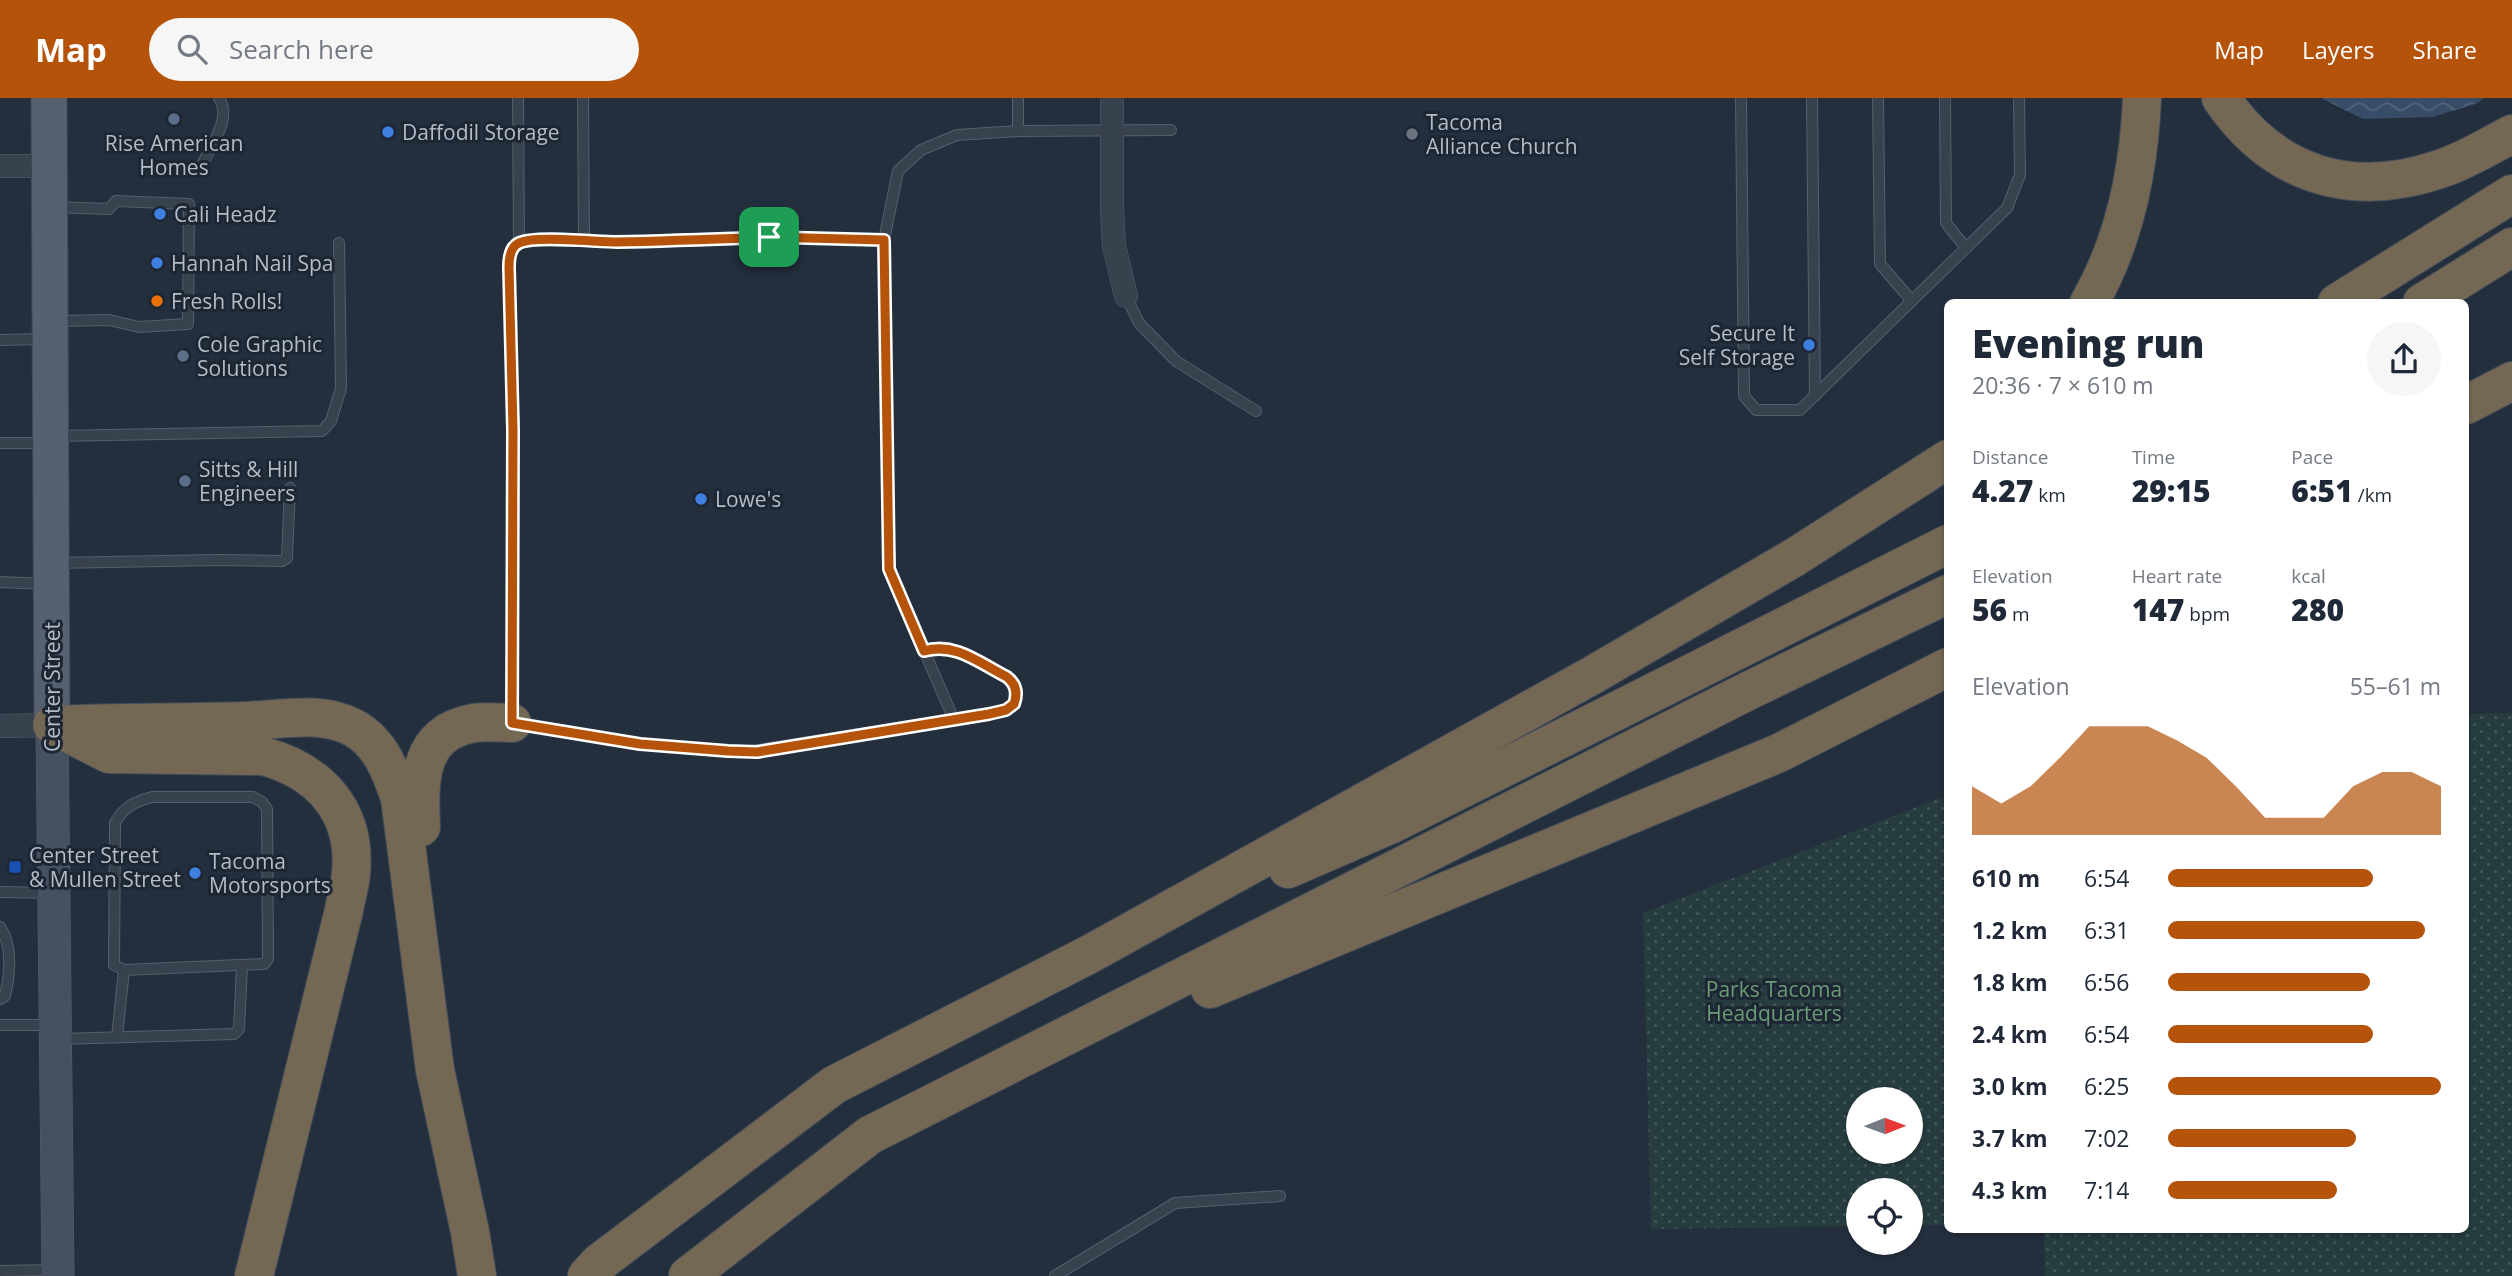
<!DOCTYPE html>
<meta charset="utf-8">
<style>
:root{--surface:#fff;--page:#f6f6f7;--text:#1f2937;--muted:#747a83;--accent:#b45309}
body{margin:0;font-family:"Open Sans",sans-serif;background:var(--page);color:var(--text);height:100vh;display:flex;flex-direction:column;font-size:26px;white-space:nowrap}
*{box-sizing:border-box;margin:0}
p{font-size:23px;color:var(--muted)}
.icon{flex:none;width:38px;height:38px;fill:none;stroke:currentColor;stroke-width:2;stroke-linecap:round;stroke-linejoin:round}
.map{position:relative;flex:1;overflow:hidden}
.details{position:absolute;left:1944px;top:201px;width:525px;height:934px;display:flex;flex-direction:column;background:var(--surface);border-radius:10px;box-shadow:0 2px 5px #0004}
.details>*{flex:none}
.needle{width:46px;rotate:89deg}
.fabs{position:absolute;left:1846px;top:989px;display:grid;gap:14px}
.fabs a{display:grid;place-items:center;width:77px;height:77px;border-radius:50%;background:var(--surface);box-shadow:0 2px 5px #0004;font-size:35px}
.pin{position:absolute;display:grid;place-items:center;width:60px;height:60px;color:#fff;margin:-30px;border-radius:14px;box-shadow:0 4px 10px #0006}
.round{display:grid;place-items:center;flex:none;width:74px;height:74px;border-radius:37px;background:var(--page)}
.overview{display:flex;align-items:center;justify-content:space-between;height:119px;padding:0 28px}
h1{font-size:38px;font-weight:800;line-height:52px}
.metrics{display:grid;grid-template-columns:repeat(3,1fr);gap:10px;height:119px;padding:7px 28px}
.metrics div{display:grid;align-content:center}
.metrics b{font-size:30px;font-weight:800}
.metrics small{font-size:19px;font-weight:400}
.metrics p{font-size:19px}
.chart{height:196px;padding:14px 28px}
.chart p{display:flex;justify-content:space-between}
.chart svg{width:100%;height:126px;margin-top:7px;fill:var(--accent);opacity:.7}
ul{padding:0 28px;list-style:none;font-size:23px}
li{display:grid;grid-template-columns:112px 84px 1fr;align-items:center;height:52px}
li i{height:18px;border-radius:9px;background:var(--accent)}
header{display:flex;align-items:center;gap:42px;box-sizing:border-box;height:98px;padding:0 35px;background:var(--accent);color:#fff}
header strong{font-size:33px}
nav{display:flex;gap:38px;margin-inline-start:auto;font-size:24px}
.search{width:490px;height:63px;background:var(--page);display:flex;align-items:center;gap:18px;box-sizing:border-box;padding:0 24px;border-radius:38px;color:var(--muted);font-size:26px}
.map>svg:first-child{display:block}
</style>
<header>
<strong>Map</strong>
<div class="search"><svg class="icon" aria-label="search" viewBox="0 0 24 24"><circle cx="10" cy="10" r="6"/><path d="M15 15l6 6"/></svg>Search here</div>
<nav><a>Map</a><a>Layers</a><a>Share</a></nav>
</header>
<div class="map">
<svg width="2512" height="1178" viewBox="0 0 2512 1178">
<defs>
<pattern id="park-dots" width="8" height="8" patternUnits="userSpaceOnUse" patternTransform="scale(1.75)"><rect width="8" height="8" fill="#263c3f"/><path d="M2 2h.1M6 6h.1" fill="none" stroke="#435659" stroke-width="1.8" stroke-linecap="round"/></pattern>
<pattern id="water-waves" width="16" height="10" patternUnits="userSpaceOnUse" patternTransform="scale(1.75)"><rect width="16" height="10" fill="#394c67"/><path d="M0 5q4-4 8 0t8 0" fill="none" stroke="#53647b"/></pattern>
</defs>
<rect width="100%" height="100%" fill="#242f3e"/>
<!-- park -->
<g fill="url(#park-dots)" fill-rule="evenodd">
<polygon points="2512,615 2512,1178 2045,1178 2044,1132 2466,1132 2466,616"/>
<path d="M1948,697V1127H1911V1092H1858V1128L1651,1131L1643,815ZM1858,1001H1911V1054H1858Z"/>
</g>
<!-- water -->
<polygon fill="url(#water-waves)" points="2321,0 2483,0 2478,5 2433,19 2363,21"/>
<g fill="none" stroke-linecap="round" stroke-linejoin="round">
<defs>
<g id="service">
<polyline points="518,0 519,145"/>
<polyline points="583,0 584,143"/>
<polyline points="1018,0 1018,33"/>
<polyline points="1741,0 1744,298 1756,312 1800,312 2007,110 2020,77 2019,0"/>
<polyline points="1812,0 1815,298"/>
<polyline points="1878,0 1880,166 1912,203"/>
<polyline points="1945,0 1946,125 1966,150"/>
<path d="M203,65C212,46 232,20 219,0"/>
<polyline points="53,109 109,111 116,103 189,106 188,226 139,229 109,222 56,223"/>
<path d="M884,142L769,139L618,144L536,142L519,145L513,151L509,159V169L513,332L512,625L640,646L745,654L989,616L1006,612L1014,606L1016,592C1010,576 958,550 940,549C935,549 929,552 924,553"/>
<polyline points="1126,198 1139,225 1176,263 1256,313"/>
<polyline points="0,242 46,241"/>
<polyline points="55,338 322,333 331,323 341,290 339,145"/>
<polyline points="0,345 46,345"/>
<polyline points="54,465 218,462 282,463 287,460 290,390"/>
<polyline points="0,484 46,486"/>
<polyline points="954,622 889,471 884,142 898,73 921,52 957,37 1018,33 1171,32"/>
<path d="M152,699H253L262,704L267,711L268,861L264,866L124,872L114,867L115,725C123,709 136,703 152,699Z"/>
<polyline points="0,794 50,795"/>
<path d="M0,829C13,848 10,876 5,898L0,901"/>
<polyline points="0,927 51,927"/>
<polyline points="117,939 124,872"/>
<polyline points="59,941 234,936 239,931 242,868"/>
<polyline points="0,1173 55,1172"/>
<polyline points="1055,1178 1175,1105 1280,1098"/>
</g>
<g id="minor">
<polyline points="1112,0 1112,112 1114,148 1126,198"/>
<polyline points="0,68 50,68"/>
<polyline points="0,628 52,627"/>
</g>
<polyline id="secondary" points="52,627 58,1178"/>
<polyline id="primary" points="49,0 52,627"/>
<g id="motorway">
<path d="M2221,0C2274,78 2352,101 2440,71C2465,63 2489,48 2512,36"/>
<path d="M2089,205C2125,143 2139,71 2142,0"/>
<polyline points="2337,205 2512,96"/>
<polyline points="2422,205 2512,149"/>
<polyline points="2466,307 2512,283"/>
<path d="M52,627C116,624 180,625 244,623C281,622 320,612 354,630C381,645 391,674 400,700L435,972L470,1134L477,1178"/>
<path d="M54,628L109,656L263,658C319,673 357,713 351,775C350,788 346,800 344,812L254,1178"/>
<path d="M421,729C419,684 417,635 474,625C486,623 500,625 512,625"/>
<polyline points="1288,771 1394,725 1948,446"/>
<polyline points="1210,891 1779,655 1948,569"/>
<polyline points="587,1178 599,1165 834,987 1090,856 1591,578 1795,459 1948,361"/>
<polyline points="688,1178 870,1037 1748,593 1948,496"/>
</g>
</defs>
<!-- service casing -->
<use href="#service" stroke="#565f6c" stroke-width="12"/>
<!-- minor casing -->
<use href="#minor" stroke="#565f6c" stroke-width="24"/>
<!-- secondary casing -->
<use href="#secondary" stroke="#565f6c" stroke-width="33"/>
<!-- primary casing -->
<use href="#primary" stroke="#414a57" stroke-width="37"/>
<!-- motorway casing -->
<use href="#motorway" stroke="#434c59" stroke-width="40"/>
<!-- service -->
<use href="#service" stroke="#38414e" stroke-width="10"/>
<!-- minor -->
<use href="#minor" stroke="#38414e" stroke-width="23"/>
<!-- secondary -->
<use href="#secondary" stroke="#465061" stroke-width="32"/>
<!-- primary -->
<use href="#primary" stroke="#56606e" stroke-width="35"/>
<!-- motorway -->
<use href="#motorway" stroke="#746855" stroke-width="38"/>
</g>
<g fill="none" stroke-linecap="round" stroke-linejoin="round">
<defs>
<path id="route" d="M769,139L884,142L889,471L924,553C956,544 979,565 1007,579C1016,586 1018,595 1014,606L1006,612L989,616L757,654L728,653L640,646L512,625L513,332L509,169C509,160 510,149 519,145C535,137 596,144 617,144C667,143 718,141 769,139Z"/>
</defs>
<!-- route casing -->
<use href="#route" stroke="#fff" stroke-width="14"/>
<!-- route -->
<use href="#route" stroke="#b45309" stroke-width="9"/>
</g>
<!-- markers -->
<g fill="#5c6f8a" stroke="#1d2633" stroke-width="2.5">
<circle cx="174" cy="21" r="7"/>
<circle cx="183" cy="258" r="7"/>
<circle cx="185" cy="383" r="7"/>
</g>
<g fill="#3f7fe0" stroke="#1d2633" stroke-width="2.5">
<circle cx="388" cy="34" r="7"/>
<circle cx="160" cy="116" r="7"/>
<circle cx="157" cy="165" r="7"/>
<circle cx="1809" cy="247" r="7"/>
<circle cx="701" cy="401" r="7"/>
<circle cx="195" cy="775" r="7"/>
</g>
<circle fill="#6b7280" stroke="#1d2633" stroke-width="2.5" cx="1412" cy="36" r="7"/>
<circle fill="#e8710a" stroke="#1d2633" stroke-width="2.5" cx="157" cy="203" r="7"/>
<rect fill="#1a4fb4" stroke="#1d2633" stroke-width="2.5" x="8" y="762" width="14" height="14" rx="3.5"/>
<g text-anchor="middle" dominant-baseline="central" stroke-width="6" stroke-linejoin="round" paint-order="stroke">
<!-- poi labels -->
<g font-size="21" fill="#b4bcc9" stroke="#1d2633" text-anchor="start">
<text x="1426" y="24">Tacoma<tspan x="1426" dy="24">Alliance Church</tspan></text>
<text x="402" y="34">Daffodil Storage</text>
<text x="174" y="45" text-anchor="middle">Rise American<tspan x="174" dy="24">Homes</tspan></text>
<text x="174" y="116">Cali Headz</text>
<text x="171" y="165">Hannah Nail Spa</text>
<text x="171" y="203">Fresh Rolls!</text>
<text x="1795" y="235" text-anchor="end">Secure It<tspan x="1795" dy="24">Self Storage</tspan></text>
<text x="197" y="246">Cole Graphic<tspan x="197" dy="24">Solutions</tspan></text>
<text x="199" y="371">Sitts &amp; Hill<tspan x="199" dy="24">Engineers</tspan></text>
<text x="715" y="401">Lowe's</text>
<text x="29" y="757">Center Street<tspan x="29" dy="24">&amp; Mullen Street</tspan></text>
<text x="209" y="763">Tacoma<tspan x="209" dy="24">Motorsports</tspan></text>
</g>
<!-- street labels -->
<g font-size="21" fill="#b4bcc9" stroke="#1d2633">
<text transform="translate(52 589) rotate(-90)">Center Street</text>
</g>
<!-- park labels -->
<g font-size="21" fill="#6b9a76" stroke="#1d2633">
<text x="1774" y="891">Parks Tacoma<tspan x="1774" dy="24">Headquarters</tspan></text>
</g>
</g>
</svg>
<div class="fabs">
<a><svg class="needle" viewBox="-14 -14 28 28"><path d="M0-13l5 13h-10z" fill="#e53935"/><path d="M0 13l5-13h-10z" fill="#747a83"/></svg></a>
<a><svg class="icon" aria-label="locate" viewBox="0 0 24 24"><circle cx="12" cy="12" r="6"/><path d="M12 2v4M12 18v4M2 12h4M18 12h4"/></svg></a>
</div>
<div class="pin" style="left:769px;top:139px;background:#1e9e55"><svg class="icon" aria-label="arrive" viewBox="0 0 24 24"><path d="M6 21V4h12l-3 4 3 4H6"/></svg></div>
<section class="details">
<div class="overview"><div><h1>Evening run</h1><p>20:36 · 7 × 610 m</p></div><a class="round"><svg class="icon" aria-label="share" viewBox="0 0 24 24"><path d="M12 15V3M7 8l5-5 5 5M5 13v7h14v-7"/></svg></a></div>
<div class="metrics">
<div><p>Distance</p><b>4.27<small> km</small></b></div>
<div><p>Time</p><b>29:15</b></div>
<div><p>Pace</p><b>6:51<small> /km</small></b></div>
</div>
<div class="metrics">
<div><p>Elevation</p><b>56<small> m</small></b></div>
<div><p>Heart rate</p><b>147<small> bpm</small></b></div>
<div><p>kcal</p><b>280</b></div>
</div>
<div class="chart"><p><span>Elevation</span>55–61 m</p>
<svg viewBox="0 0 160 44" preserveAspectRatio="none"><path d="M0 44V27L10 33L20 27L30 17L40 6L50 6L60 6L70 11L80 17L90 27L100 38L110 38L120 38L130 27L140 22L150 22L160 27V44z"/></svg>
</div>
<ul>
<li><b>610 m</b>6:54<i style="width:75%"></i></li>
<li><b>1.2 km</b>6:31<i style="width:94%"></i></li>
<li><b>1.8 km</b>6:56<i style="width:74%"></i></li>
<li><b>2.4 km</b>6:54<i style="width:75%"></i></li>
<li><b>3.0 km</b>6:25<i style="width:100%"></i></li>
<li><b>3.7 km</b>7:02<i style="width:69%"></i></li>
<li><b>4.3 km</b>7:14<i style="width:62%"></i></li>
</ul>
</section>
</div>
